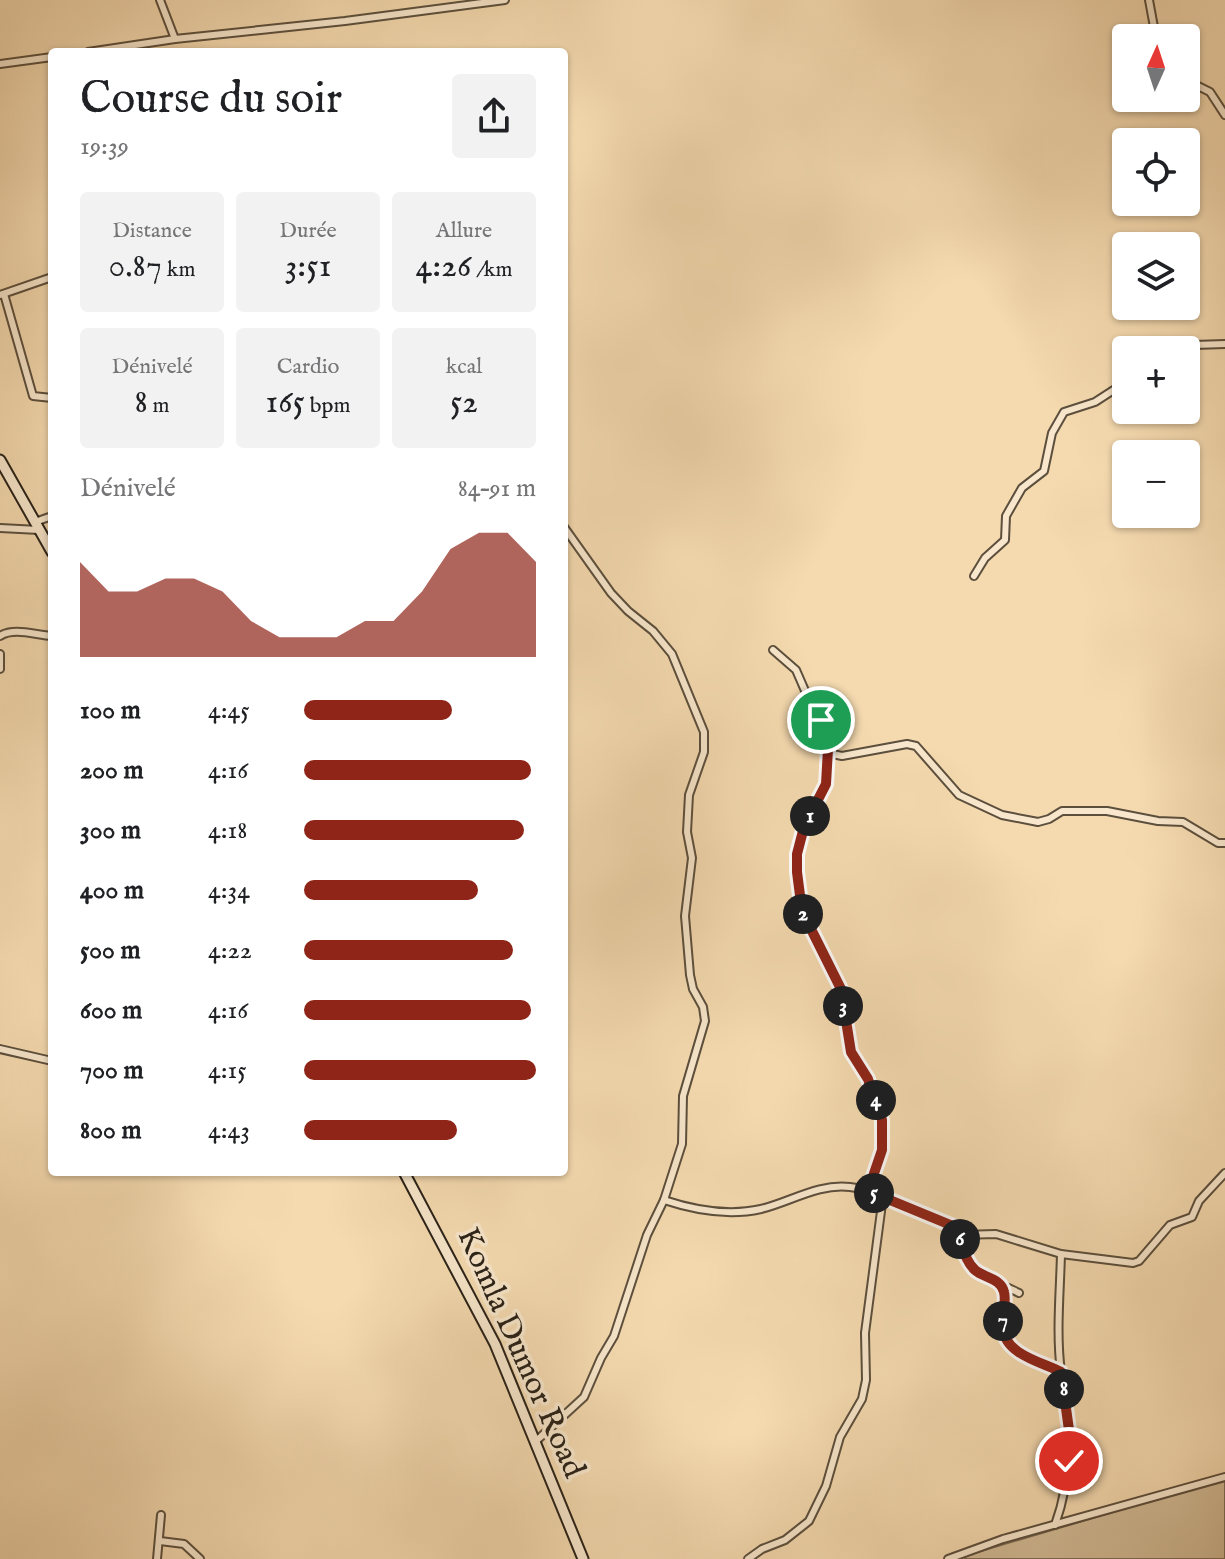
<!DOCTYPE html>
<html lang="fr">
<meta charset="utf-8">
<style>
:root{--surface:#fff;--page:#f2f2f2;--text:#202124;--muted:#757577;--accent:#8f2418}
body{margin:0;font-family:"IM FELL English",serif;background:var(--page);color:var(--text);height:100vh;display:flex;flex-direction:column;font-size:30px;white-space:nowrap}
*{box-sizing:border-box;margin:0}
p{font-size:26px;color:var(--muted)}
.icon{flex:none;width:44px;height:44px;fill:none;stroke:currentColor;stroke-width:2;stroke-linecap:round;stroke-linejoin:round}
.map{position:relative;flex:1;overflow:hidden}
.details{position:absolute;left:48px;top:48px;width:520px;height:1128px;display:flex;flex-direction:column;background:var(--surface);border-radius:8px;box-shadow:0 2px 6px #0004}
.details>*{flex:none}
.needle{width:52px;rotate:3deg}
.controls{position:absolute;left:1112px;top:24px;display:grid;gap:16px}
.controls a{display:grid;place-items:center;width:88px;height:88px;border-radius:8px;background:var(--surface);box-shadow:0 2px 6px #0004;font-size:40px}
.pin{position:absolute;display:grid;place-items:center;width:68px;height:68px;color:#fff;margin:-34px;border:4px solid #fff;border-radius:50%;box-shadow:0 2px 8px #0007}
.km{position:absolute;width:40px;height:40px;margin:-20px;border-radius:50%;background:#222;color:#fff;font-size:22px;line-height:40px;text-align:center}
.round{display:grid;place-items:center;flex:none;width:84px;height:84px;border-radius:8px;background:var(--page)}
.summary{display:flex;align-items:center;justify-content:space-between;height:136px;padding:0 32px}
h1{font-size:44px;font-weight:600;line-height:60px}
.stats{display:grid;grid-template-columns:repeat(3,1fr);gap:12px;height:136px;padding:8px 32px}
.stats div{display:grid;align-content:center;border-radius:8px;background:var(--page);text-align:center}
.stats b{font-size:34px;font-weight:600}
.stats small{font-size:22px;font-weight:400}
.stats p{font-size:22px}
.chart{height:224px;padding:16px 32px}
.chart p{display:flex;justify-content:space-between}
.chart svg{width:100%;height:144px;margin-top:8px;fill:var(--accent);opacity:.7}
ul{padding:0 32px;list-style:none;font-size:26px}
li{display:grid;grid-template-columns:128px 96px 1fr;align-items:center;height:60px}
li i{height:20px;border-radius:10px;background:var(--accent)}
.map>svg:first-child{display:block}
</style>
<div class="map">
<svg width="1225" height="1559" viewBox="0 0 1225 1559">
<rect width="100%" height="100%" fill="#f5dab0"/>
<filter id="stains"><feTurbulence type="fractalNoise" baseFrequency=".0025" numOctaves="4"/><feColorMatrix values="0 0 0 0 .2 0 0 0 0 .09 0 0 0 0 .02 0 0 0 .5 -.17"/></filter>
<radialGradient id="worn" r=".72"><stop offset=".6" stop-color="#630" stop-opacity="0"/><stop offset="1" stop-color="#630" stop-opacity=".3"/></radialGradient>
<!-- green -->
<polygon fill="#d2bb96" stroke="#7e6e56" stroke-width="2" points="1225,1479 1225,1559 965,1559 964,1556"/>
<g fill="none" stroke-linecap="round" stroke-linejoin="round">
<defs>
<g id="street">
<polyline points="160,0 175,39"/>
<polyline points="1149,0 1156,38"/>
<polyline points="88,52 175,39 345,21 505,0"/>
<polyline points="0,64 52,57"/>
<polyline points="1186,80 1210,92 1225,115"/>
<polyline points="4,294 33,396 52,398"/>
<polyline points="0,295 52,277"/>
<polyline points="1184,350 1194,345 1225,344"/>
<polyline points="35,522 52,516"/>
<polyline points="0,528 39,530"/>
<polyline points="974,576 985,558 1005,540 1006,516 1022,488 1044,471 1052,433 1064,412 1095,402 1126,382"/>
<path d="M0,636C14,627 35,635 52,636"/>
<polyline points="773,650 796,670 806,693 815,704 828,749 826,784 804,827 797,854 797,872 802,911 841,989 851,1052 868,1079 882,1120 882,1150 868,1191"/>
<polyline points="0,654 0,669"/>
<polyline points="828,753 842,756 907,744 916,746 959,795 1002,815 1038,822 1049,819 1062,811 1107,811 1158,821 1183,822 1218,843 1225,843"/>
<polyline points="0,1049 52,1061"/>
<path d="M664,1200C694,1210 730,1216 761,1209C790,1202 819,1183 850,1187C878,1190 900,1206 925,1216C933,1220 947,1221 954,1227C964,1235 963,1255 971,1266C982,1279 1004,1285 1019,1293"/>
<polyline points="959,1235 996,1234 1061,1254 1133,1263 1139,1261 1170,1225 1192,1217 1199,1201 1225,1173"/>
<path d="M1000,1285C1006,1293 1004,1299 1003,1309C1001,1356 1026,1354 1061,1372"/>
<polyline points="535,1442 584,1397 601,1358 614,1336 647,1235 664,1200 682,1144 683,1096 705,1021 703,1007 693,989 690,975 685,916 692,858 687,832 689,795 704,752 704,732 672,654 653,631 628,611 611,593 564,527"/>
<path d="M1055,1525C1075,1469 1068,1429 1061,1372C1056,1334 1060,1293 1061,1254"/>
<polyline points="160,1541 184,1544 200,1559"/>
<polyline points="157,1559 161,1515"/>
<polyline points="748,1559 762,1549 785,1540 809,1521 826,1486 840,1437 862,1399 866,1380 865,1333 883,1196"/>
<polyline points="948,1559 1003,1539 1225,1477"/>
</g>
<g id="secondary">
<polyline points="0,460 52,552"/>
<polyline points="404,1172 495,1344 583,1559"/>
</g>
</defs>
<!-- street casing -->
<use href="#street" stroke="#5c4f3d" stroke-width="10"/>
<!-- secondary casing -->
<use href="#secondary" stroke="#292117" stroke-width="13"/>
<!-- street -->
<use href="#street" stroke="#f8e7cc" stroke-width="6"/>
<!-- secondary -->
<use href="#secondary" stroke="#f8e7cc" stroke-width="9"/>
</g>
<g fill="none" stroke-linecap="round" stroke-linejoin="round">
<defs>
<path id="route" d="M821,720V731L828,749L826,784L804,827L797,854V872L802,911L841,989L851,1052L868,1079L882,1120V1150L868,1191L953,1226C963,1239 962,1258 975,1270C984,1278 1001,1278 1004,1292C1007,1303 1001,1317 1003,1329C1006,1355 1042,1362 1061,1372L1069,1430V1461"/>
</defs>
<!-- route casing -->
<use href="#route" stroke="#fff" stroke-width="16"/>
<!-- route -->
<use href="#route" stroke="#8f2418" stroke-width="10"/>
</g>
<g text-anchor="middle" dominant-baseline="central" stroke-width="7" stroke-linejoin="round" paint-order="stroke">
<!-- street labels -->
<g font-size="32" fill="#292117" stroke="#f8e7cc">
<text transform="translate(520 1353) rotate(66)">Komla Dumor Road</text>
</g>
</g>
<rect width="100%" height="100%" filter="url(#stains)"/>
<rect width="100%" height="100%" fill="url(#worn)"/>
</svg>
<div class="controls">
<a><svg class="needle" viewBox="-14 -14 28 28"><path d="M0-13l5 13h-10z" fill="#e53935"/><path d="M0 13l5-13h-10z" fill="#757577"/></svg></a>
<a><svg class="icon" aria-label="locate" viewBox="0 0 24 24"><circle cx="12" cy="12" r="6"/><path d="M12 2v4M12 18v4M2 12h4M18 12h4"/></svg></a>
<a><svg class="icon" aria-label="layers" viewBox="0 0 24 24"><path d="M12 4l9 5-9 5-9-5zM3 14l9 5 9-5"/></svg></a>
<a>+</a>
<a>−</a>
</div>
<div class="pin" style="left:821px;top:720px;background:#1e9e55"><svg class="icon" aria-label="arrive" viewBox="0 0 24 24"><path d="M6 21V4h12l-3 4 3 4H6"/></svg></div>
<div class="pin" style="left:1069px;top:1461px;background:#d93025"><svg class="icon" aria-label="check" viewBox="0 0 24 24"><path d="M5 12l5 5 9-10"/></svg></div>
<b class="km" style="left:810px;top:816px">1</b>
<b class="km" style="left:803px;top:914px">2</b>
<b class="km" style="left:843px;top:1006px">3</b>
<b class="km" style="left:876px;top:1100px">4</b>
<b class="km" style="left:874px;top:1193px">5</b>
<b class="km" style="left:960px;top:1239px">6</b>
<b class="km" style="left:1003px;top:1321px">7</b>
<b class="km" style="left:1064px;top:1389px">8</b>
<section class="details">
<div class="summary"><div><h1>Course du soir</h1><p>19:39</p></div><a class="round"><svg class="icon" aria-label="share" viewBox="0 0 24 24"><path d="M12 15V3M7 8l5-5 5 5M5 13v7h14v-7"/></svg></a></div>
<div class="stats">
<div><p>Distance</p><b>0.87<small> km</small></b></div>
<div><p>Durée</p><b>3:51</b></div>
<div><p>Allure</p><b>4:26<small> /km</small></b></div>
</div>
<div class="stats">
<div><p>Dénivelé</p><b>8<small> m</small></b></div>
<div><p>Cardio</p><b>165<small> bpm</small></b></div>
<div><p>kcal</p><b>52</b></div>
</div>
<div class="chart"><p><span>Dénivelé</span>84–91 m</p>
<svg viewBox="0 0 160 44" preserveAspectRatio="none"><path d="M0 44V15L10 24L20 24L30 20L40 20L50 24L60 33L70 38L80 38L90 38L100 33L110 33L120 24L130 11L140 6L150 6L160 15V44z"/></svg>
</div>
<ul>
<li><b>100 m</b>4:45<i style="width:64%"></i></li>
<li><b>200 m</b>4:16<i style="width:98%"></i></li>
<li><b>300 m</b>4:18<i style="width:95%"></i></li>
<li><b>400 m</b>4:34<i style="width:75%"></i></li>
<li><b>500 m</b>4:22<i style="width:90%"></i></li>
<li><b>600 m</b>4:16<i style="width:98%"></i></li>
<li><b>700 m</b>4:15<i style="width:100%"></i></li>
<li><b>800 m</b>4:43<i style="width:66%"></i></li>
</ul>
</section>
</div>
